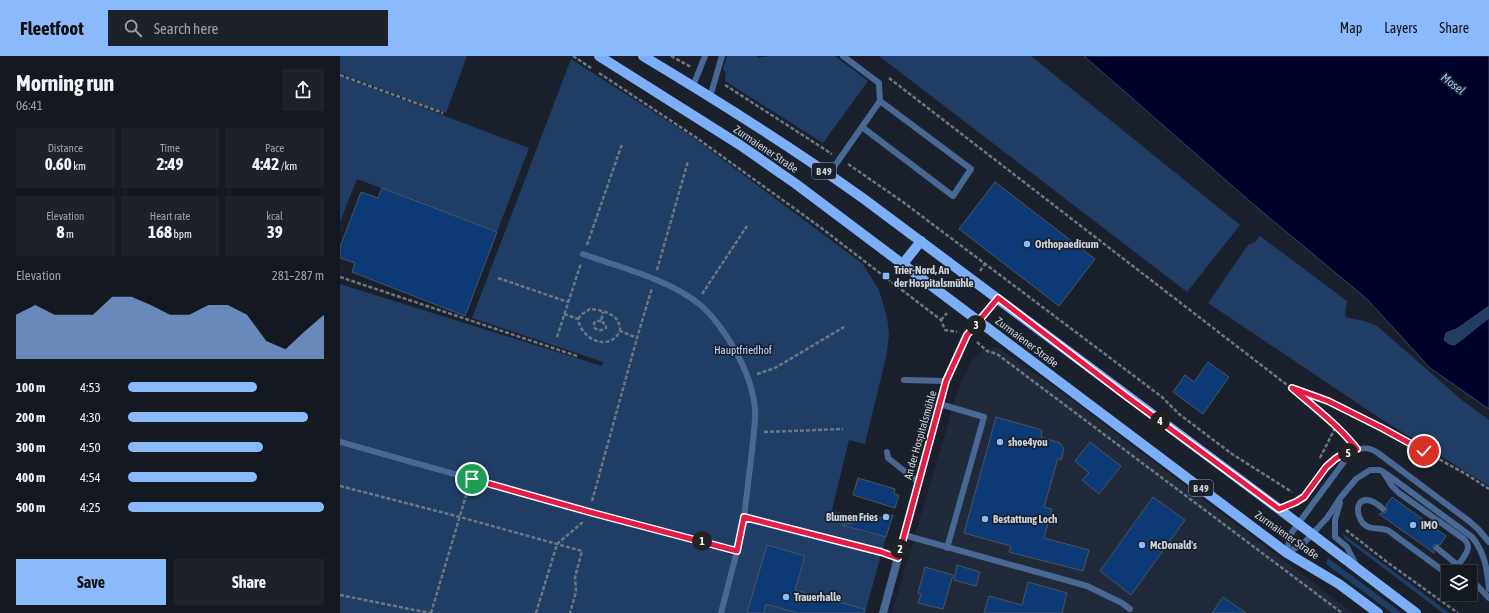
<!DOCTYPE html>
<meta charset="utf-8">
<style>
:root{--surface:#141921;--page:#1d222a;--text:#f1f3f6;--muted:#9da0a5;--line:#33383f;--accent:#8bbafc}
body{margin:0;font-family:"Asap Condensed",sans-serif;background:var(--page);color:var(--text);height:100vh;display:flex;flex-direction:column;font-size:15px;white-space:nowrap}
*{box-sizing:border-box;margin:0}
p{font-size:13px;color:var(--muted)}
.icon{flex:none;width:22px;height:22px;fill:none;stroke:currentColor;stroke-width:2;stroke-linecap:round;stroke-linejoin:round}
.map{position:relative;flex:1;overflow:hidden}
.drawer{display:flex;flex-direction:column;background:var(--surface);width:340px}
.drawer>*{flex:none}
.buttons{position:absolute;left:1101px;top:509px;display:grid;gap:8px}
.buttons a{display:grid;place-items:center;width:36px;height:36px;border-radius:0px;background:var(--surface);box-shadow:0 4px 16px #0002,0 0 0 1px var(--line);font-size:20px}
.pin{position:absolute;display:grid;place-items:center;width:34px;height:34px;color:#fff;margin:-17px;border:2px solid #fff;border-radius:50%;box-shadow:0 1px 4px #0007}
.km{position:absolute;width:20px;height:20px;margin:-10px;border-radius:50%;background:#222;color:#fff;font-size:11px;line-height:20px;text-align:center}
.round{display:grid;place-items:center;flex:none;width:42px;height:42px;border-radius:0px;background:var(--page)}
.overview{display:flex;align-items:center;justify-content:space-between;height:68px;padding:0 16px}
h1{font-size:22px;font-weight:700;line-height:30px}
.figures{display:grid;grid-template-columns:repeat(3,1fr);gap:6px;height:68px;padding:4px 16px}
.figures div{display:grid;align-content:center;border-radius:0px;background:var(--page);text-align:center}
.figures b{font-size:17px;font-weight:700}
.figures small{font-size:11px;font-weight:400}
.figures p{font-size:11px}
.chart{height:112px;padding:8px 16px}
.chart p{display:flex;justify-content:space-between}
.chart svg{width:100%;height:72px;margin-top:4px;fill:var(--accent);opacity:.7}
.primary-button{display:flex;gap:8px;margin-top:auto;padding:8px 16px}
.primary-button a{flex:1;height:46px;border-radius:0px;background:var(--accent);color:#111;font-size:16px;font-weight:700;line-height:46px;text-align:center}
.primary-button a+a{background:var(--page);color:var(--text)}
ul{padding:0 16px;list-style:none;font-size:13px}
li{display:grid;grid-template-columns:64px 48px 1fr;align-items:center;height:30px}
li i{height:10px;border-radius:5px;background:var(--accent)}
header{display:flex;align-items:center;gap:24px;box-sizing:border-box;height:56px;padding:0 20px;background:var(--accent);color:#111}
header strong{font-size:19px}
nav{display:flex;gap:22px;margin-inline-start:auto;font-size:14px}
.search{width:280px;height:36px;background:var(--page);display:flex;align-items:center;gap:10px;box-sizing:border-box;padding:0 14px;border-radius:0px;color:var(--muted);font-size:15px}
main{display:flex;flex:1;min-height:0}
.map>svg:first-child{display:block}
</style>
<header>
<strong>Fleetfoot</strong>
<div class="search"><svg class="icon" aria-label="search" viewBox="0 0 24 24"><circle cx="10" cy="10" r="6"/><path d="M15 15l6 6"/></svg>Search here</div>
<nav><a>Map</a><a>Layers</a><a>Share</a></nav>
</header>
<main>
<section class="drawer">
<div class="overview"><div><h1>Morning run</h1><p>06:41</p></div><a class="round"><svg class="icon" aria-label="share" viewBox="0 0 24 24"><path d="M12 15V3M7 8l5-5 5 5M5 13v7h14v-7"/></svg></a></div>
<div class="figures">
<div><p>Distance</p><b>0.60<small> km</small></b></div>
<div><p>Time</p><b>2:49</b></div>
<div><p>Pace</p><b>4:42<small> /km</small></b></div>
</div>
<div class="figures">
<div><p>Elevation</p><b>8<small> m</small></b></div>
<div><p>Heart rate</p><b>168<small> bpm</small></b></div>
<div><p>kcal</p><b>39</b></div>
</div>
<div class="chart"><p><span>Elevation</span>281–287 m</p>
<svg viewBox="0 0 160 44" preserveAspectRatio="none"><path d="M0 44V17L10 11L20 17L30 17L40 17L50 6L60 6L70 11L80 17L90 17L100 11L110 11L120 17L130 33L140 38L150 27L160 17V44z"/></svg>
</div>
<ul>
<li><b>100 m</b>4:53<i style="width:66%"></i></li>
<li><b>200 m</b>4:30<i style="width:92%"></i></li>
<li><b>300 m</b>4:50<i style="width:69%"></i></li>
<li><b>400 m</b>4:54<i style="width:66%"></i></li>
<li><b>500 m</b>4:25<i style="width:100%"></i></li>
</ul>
<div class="primary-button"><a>Save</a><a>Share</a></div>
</section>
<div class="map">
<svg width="1149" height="557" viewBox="0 0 1149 557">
<rect width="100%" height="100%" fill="#1a212c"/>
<!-- built -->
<polygon fill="#212a3a" points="657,291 719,334 1013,557 552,557 618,334 632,304 643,294"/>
<!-- green -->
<g fill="#203d65">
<polygon points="0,0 127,0 106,57 0,17"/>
<polygon points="387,0 417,0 417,2 429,0 495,0 528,25 483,87 385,25 385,21 386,18 383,13"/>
<polygon points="539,0 691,0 900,169 847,236"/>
<polygon points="231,3 351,80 523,208 539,234 547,261 549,278 547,297 525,388 509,384 492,454 522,463 519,475 546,481 525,557 0,557 0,228 262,310 263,306 132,262"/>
<polygon points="0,20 189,92 157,176 17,123 0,166"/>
<polygon points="920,180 1007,245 1005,261 1024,265 1037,270 1123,345 1149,364 1149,430 1041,363 868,247 908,189 915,186"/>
<polygon points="1149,250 1149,262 1115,289 1109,288 1104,284 1106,277 1118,272"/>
<polygon points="1002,477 1103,552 1109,557 1103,557 1005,483"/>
<polygon points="988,502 1062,557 1052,557 986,508"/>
</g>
<!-- water -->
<polygon fill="#00012b" stroke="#3e405f" points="744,0 1149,0 1149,250 1118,272 1106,277 1104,284 1109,288 1115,289 1149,262 1149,353 1090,312 1027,243 913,148"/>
<!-- building -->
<g fill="#0c3a76" stroke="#4c5460">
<polygon points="655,126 755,203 719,250 619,173"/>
<polygon points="42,132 157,176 125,260 12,216 15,207 0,202 0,191 21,136 38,142"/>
<polygon points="868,306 889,321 863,358 833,336 845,319 854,326"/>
<polygon points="656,361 702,374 701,381 720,387 724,393 721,404 718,402 704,451 712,453 704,482 749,494 743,515 669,496 671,490 624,477"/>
<polygon points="750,386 781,410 759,438 742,424 749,417 735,405"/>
<polygon points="518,422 555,433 554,438 559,439 555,452 513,439"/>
<polygon points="813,441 845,464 791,539 760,515"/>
<polygon points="1052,441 1106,480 1100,489 1096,488 1093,489 1094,497 1039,458 1041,457 1044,457 1046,456 1047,452 1046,449"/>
<polygon points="553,459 546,481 502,469"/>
<polygon points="427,489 465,500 455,534 524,553 524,557 458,557 426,548 424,557 407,557"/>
<polygon points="617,509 640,516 636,530 614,524"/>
<polygon points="585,511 613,519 603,553 578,547 581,538 578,537"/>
<polygon points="688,526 727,537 722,557 644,557 649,540 682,549"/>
<polygon points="883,541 906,557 872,557"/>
</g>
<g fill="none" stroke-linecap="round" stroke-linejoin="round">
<!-- path -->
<g stroke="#70767f" stroke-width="2.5" stroke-dasharray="4 2" stroke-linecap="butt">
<polyline points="233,0 251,12"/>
<polyline points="331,0 351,11"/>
<polyline points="259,17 354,80 480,171 601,264 605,274 617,276"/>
<polyline points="0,19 103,57"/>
<polyline points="549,22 951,332 996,370 1010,385"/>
<polyline points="385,29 492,98"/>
<polyline points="508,108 563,146 822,341 839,358 892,398 952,436"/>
<polyline points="247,189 282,88"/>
<polyline points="317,214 348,105"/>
<polyline points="640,215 645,208"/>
<polyline points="0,221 237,300"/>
<polyline points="158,222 228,246"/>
<polyline points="362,238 407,170"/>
<path d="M224,258L238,263C241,283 269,297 280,275L297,282L312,232"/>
<path d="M238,263L242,258L250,253C264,254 281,259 280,275"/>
<polyline points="601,264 607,257"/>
<path d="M261,265H256L254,267V271C257,275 262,275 266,272V269L261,265L263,256"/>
<polyline points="217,281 241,207"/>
<polyline points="637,286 647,295 657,298 1002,557"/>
<polyline points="417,318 435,312 504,271"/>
<polyline points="954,333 987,345 1042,372 1126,418 1149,433"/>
<polyline points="424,376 503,373"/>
<polyline points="980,402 996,370"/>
<polyline points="0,430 120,461 242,495 235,521 236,536 230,557"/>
<polyline points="252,445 297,282"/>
<polyline points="1006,474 1047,506 1118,557"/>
<polyline points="0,539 90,557"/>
<polyline points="91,557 128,433"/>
<polyline points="196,557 217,488 243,466"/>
</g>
<!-- lane -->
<g stroke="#496893" stroke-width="6">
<polyline points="353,30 365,0"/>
<polyline points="370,41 382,0"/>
<polyline points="522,71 613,140 631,113 540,45"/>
<polyline points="489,118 540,45 539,27 503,0"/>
<path d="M243,198C281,212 325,222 358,247C373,259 384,276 394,292C404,310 413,332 415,352C416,366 413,381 412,395C409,417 407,439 404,461"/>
<polyline points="564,324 606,325"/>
<polyline points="600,348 644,361 607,492"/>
<polyline points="0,386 253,457 397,495"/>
<polyline points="547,396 548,402 578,426"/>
<path d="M1043,416L1052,430L1059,437L1124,483C1126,485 1128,488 1128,491C1128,498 1115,514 1109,516"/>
<polyline points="1000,447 995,464 995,481 1007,491 1016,509"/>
<path d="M939,453C948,450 958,447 965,440C980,424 987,402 1011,396"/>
<path d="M1043,453C1039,449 1033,444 1026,444C1013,445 1018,464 1025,469C1032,475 1041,470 1049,475L1102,514L1108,516"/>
<polyline points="564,479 747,530 782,547 790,553"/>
<polyline points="1097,492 1126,516"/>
<path d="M947,497L963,488L987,462L1001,441L1016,423L1030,414H1040L1048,419L1132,481C1145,497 1147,513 1149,533"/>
<path d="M947,497L949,486L952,476L1009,399C1019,391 1028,390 1038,397L1129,465L1138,473L1149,486"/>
<polyline points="1130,522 1149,542"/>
<polyline points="381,557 397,495 404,461 541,496 558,502"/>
</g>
<!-- street -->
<polyline stroke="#496893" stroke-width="8" points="543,557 606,325 627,279 658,242"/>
<!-- primary -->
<g stroke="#7caff7" stroke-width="10">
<polyline points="259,0 400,89 456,128 947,497 999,528 1038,557"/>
<path d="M303,0C378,45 453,92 524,143L939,453L1076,557"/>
<polyline points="562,209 581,185"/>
</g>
</g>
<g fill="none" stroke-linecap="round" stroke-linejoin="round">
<defs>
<path id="route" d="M132,423L253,457L397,495L404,461L541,496L558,502L606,325L627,279L658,242L786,340L939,453L956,446L964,441L986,411L995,403L1003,398L1017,393C999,370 974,351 952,332L988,345L1042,372L1084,395"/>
</defs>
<!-- route casing -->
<use href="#route" stroke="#fff" stroke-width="8"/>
<!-- route -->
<use href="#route" stroke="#e11d48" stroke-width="5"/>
</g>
<!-- markers -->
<g fill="#8bbafc" stroke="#1a212c" stroke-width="1.5">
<circle cx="687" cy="188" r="4"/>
<rect x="542" y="216" width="8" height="8" rx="2"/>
<circle cx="660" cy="386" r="4"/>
<circle cx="546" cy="461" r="4"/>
<circle cx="645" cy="463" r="4"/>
<circle cx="1073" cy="469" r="4"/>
<circle cx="802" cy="489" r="4"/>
<circle cx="446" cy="541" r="4"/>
</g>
<g text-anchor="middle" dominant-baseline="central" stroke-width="3.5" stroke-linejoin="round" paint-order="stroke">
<!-- shield labels -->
<g fill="#1a212c" stroke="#979da5" stroke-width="1">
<rect x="472" y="107" width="24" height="16" rx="3"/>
<rect x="849" y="424" width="24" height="16" rx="3"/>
</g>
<g font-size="10" font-weight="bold" fill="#cdd2d9">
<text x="484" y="115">B 49</text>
<text x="861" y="432">B 49</text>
</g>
<!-- street labels -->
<g font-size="11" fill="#cdd2d9" stroke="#1a212c">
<text transform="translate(426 93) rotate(34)">Zurmaiener Straße</text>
<text transform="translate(687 286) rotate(37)">Zurmaiener Straße</text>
<text transform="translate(580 379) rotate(-74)">An der Hospitalsmühle</text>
<text transform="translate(947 479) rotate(35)">Zurmaiener Straße</text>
</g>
<!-- poi labels -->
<g font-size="11" font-weight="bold" fill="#cdd2d9" stroke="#1a212c" text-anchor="start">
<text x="695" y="188">Orthopaedicum</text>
<text x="554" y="214">Trier-Nord, An<tspan x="554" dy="13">der Hospitalsmühle</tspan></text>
<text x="668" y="386">shoe4you</text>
<text x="538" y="461" text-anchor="end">Blumen Fries</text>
<text x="653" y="463">Bestattung Loch</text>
<text x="1081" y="469">IMO</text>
<text x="810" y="489">McDonald's</text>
<text x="454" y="541">Trauerhalle</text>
</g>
<!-- park labels -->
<g font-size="11" fill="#c1daff" stroke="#1a212c">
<text x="403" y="294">Hauptfriedhof</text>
</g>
<!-- water labels -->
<g font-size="12" font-style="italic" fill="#9fc5fa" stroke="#1a212c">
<text transform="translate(1113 28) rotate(38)">Mosel</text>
</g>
</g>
</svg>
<div class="buttons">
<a><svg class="icon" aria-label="layers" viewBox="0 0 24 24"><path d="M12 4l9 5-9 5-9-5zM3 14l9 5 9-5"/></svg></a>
</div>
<div class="pin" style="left:132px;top:423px;background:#1e9e55"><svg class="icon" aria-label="arrive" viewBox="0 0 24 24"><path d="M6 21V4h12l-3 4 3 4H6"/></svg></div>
<div class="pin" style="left:1084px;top:395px;background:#d93025"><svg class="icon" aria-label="check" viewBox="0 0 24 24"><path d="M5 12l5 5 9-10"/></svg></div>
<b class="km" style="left:362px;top:485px">1</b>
<b class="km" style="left:560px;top:493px">2</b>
<b class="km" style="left:636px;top:269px">3</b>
<b class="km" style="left:820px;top:365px">4</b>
<b class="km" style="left:1008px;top:397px">5</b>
</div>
</main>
